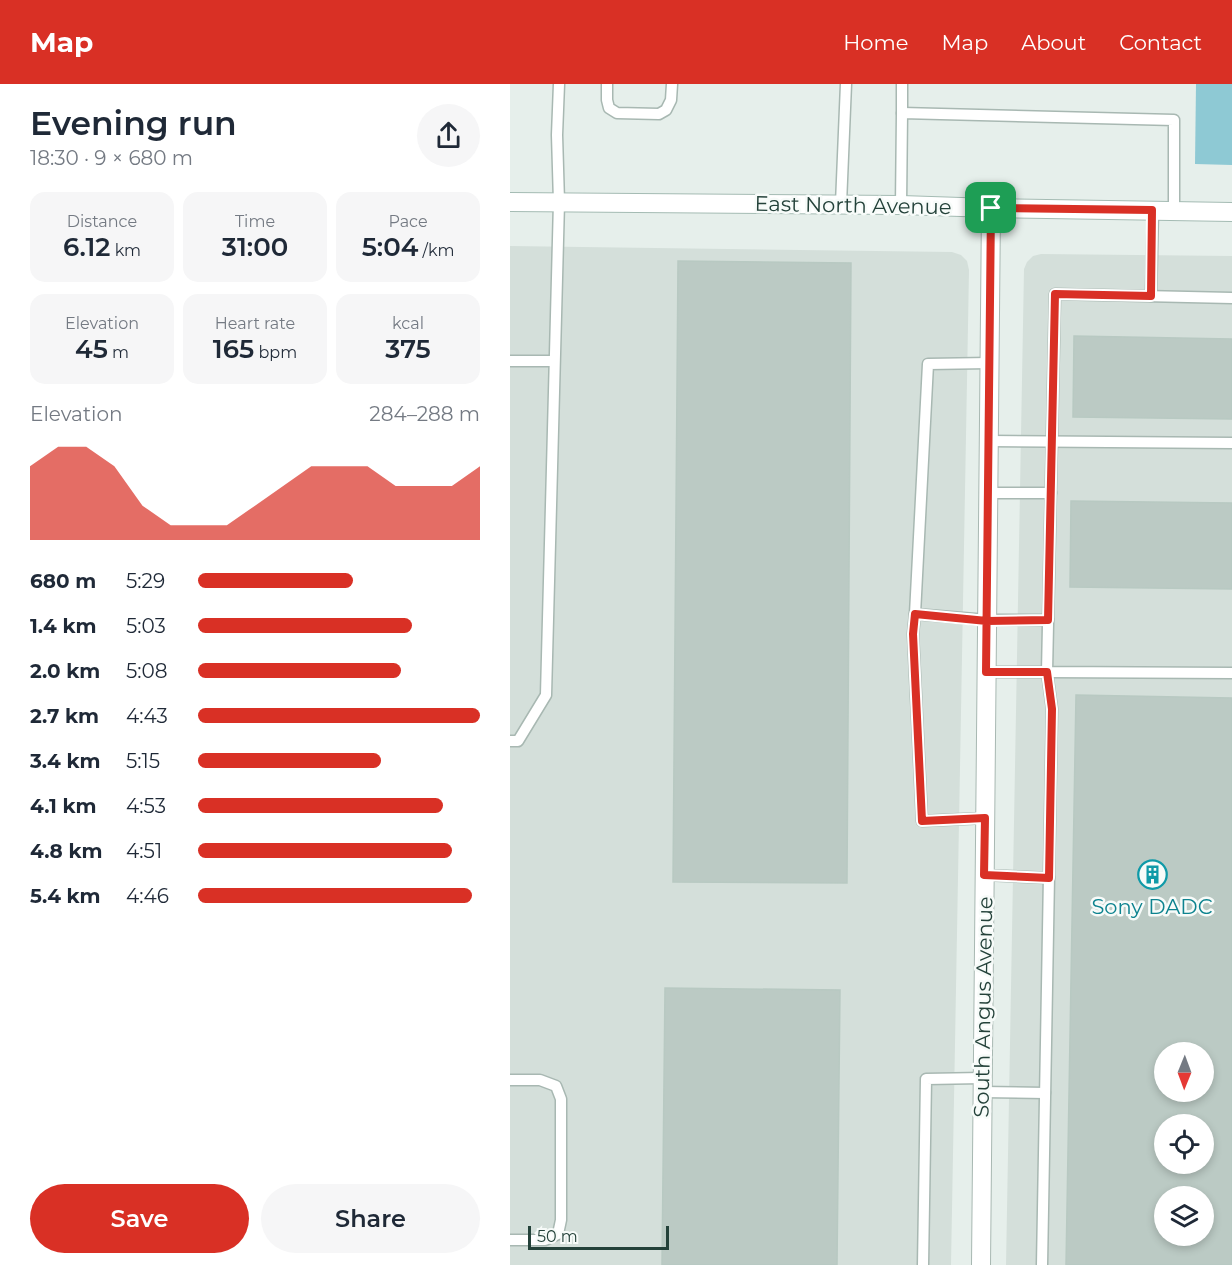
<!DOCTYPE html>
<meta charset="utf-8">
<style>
:root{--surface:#fff;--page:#f6f6f7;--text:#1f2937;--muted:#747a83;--accent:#d93025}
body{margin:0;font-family:Montserrat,sans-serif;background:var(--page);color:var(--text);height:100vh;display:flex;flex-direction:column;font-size:22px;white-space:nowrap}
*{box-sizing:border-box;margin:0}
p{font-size:20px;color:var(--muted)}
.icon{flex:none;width:33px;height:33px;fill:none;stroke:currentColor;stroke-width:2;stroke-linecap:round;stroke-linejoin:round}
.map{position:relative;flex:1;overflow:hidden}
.panel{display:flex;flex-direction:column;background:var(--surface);width:510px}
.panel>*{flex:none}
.needle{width:39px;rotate:181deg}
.fabs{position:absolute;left:644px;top:958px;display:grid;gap:12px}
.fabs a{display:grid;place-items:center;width:60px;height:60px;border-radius:50%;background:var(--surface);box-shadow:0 3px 9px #0003;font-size:30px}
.scale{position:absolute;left:18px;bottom:15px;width:141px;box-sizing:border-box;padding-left:6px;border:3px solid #24423a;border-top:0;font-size:16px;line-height:21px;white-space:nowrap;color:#24423a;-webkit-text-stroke:4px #f7fbf9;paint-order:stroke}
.pin{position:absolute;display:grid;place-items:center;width:51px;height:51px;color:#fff;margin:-26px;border-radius:12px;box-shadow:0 3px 9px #0006}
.round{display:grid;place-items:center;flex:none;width:63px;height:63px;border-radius:32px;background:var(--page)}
.summary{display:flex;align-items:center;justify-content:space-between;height:102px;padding:0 30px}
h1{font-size:33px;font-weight:600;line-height:45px}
.metrics{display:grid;grid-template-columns:repeat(3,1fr);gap:9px;height:102px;padding:6px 30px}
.metrics div{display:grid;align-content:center;border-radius:15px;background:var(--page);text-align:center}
.metrics b{font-size:26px;font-weight:600}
.metrics small{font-size:16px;font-weight:400}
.metrics p{font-size:16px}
.chart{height:168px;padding:12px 30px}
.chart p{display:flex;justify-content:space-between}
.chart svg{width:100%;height:108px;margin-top:6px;fill:var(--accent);opacity:.7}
.button{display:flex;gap:12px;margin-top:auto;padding:12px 30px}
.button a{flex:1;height:69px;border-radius:36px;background:var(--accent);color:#fff;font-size:24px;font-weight:600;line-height:69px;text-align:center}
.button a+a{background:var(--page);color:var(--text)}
ul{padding:0 30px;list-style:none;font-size:20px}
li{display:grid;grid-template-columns:96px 72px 1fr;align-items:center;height:45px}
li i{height:15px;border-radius:8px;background:var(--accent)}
header{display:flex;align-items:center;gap:36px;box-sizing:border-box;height:84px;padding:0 30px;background:var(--accent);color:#fff}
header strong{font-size:28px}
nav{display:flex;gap:33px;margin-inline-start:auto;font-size:21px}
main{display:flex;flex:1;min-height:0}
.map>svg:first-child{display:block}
</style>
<header>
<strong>Map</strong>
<nav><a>Home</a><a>Map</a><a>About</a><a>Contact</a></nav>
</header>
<main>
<section class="panel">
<div class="summary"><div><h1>Evening run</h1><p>18:30 · 9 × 680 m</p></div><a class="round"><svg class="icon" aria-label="share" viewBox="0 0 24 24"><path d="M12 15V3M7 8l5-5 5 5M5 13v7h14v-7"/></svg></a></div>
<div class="metrics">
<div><p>Distance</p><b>6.12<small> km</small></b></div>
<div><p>Time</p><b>31:00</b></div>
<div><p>Pace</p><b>5:04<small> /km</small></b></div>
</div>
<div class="metrics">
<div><p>Elevation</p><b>45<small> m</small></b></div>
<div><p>Heart rate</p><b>165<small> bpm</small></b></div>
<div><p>kcal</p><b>375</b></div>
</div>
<div class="chart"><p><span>Elevation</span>284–288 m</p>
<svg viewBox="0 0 160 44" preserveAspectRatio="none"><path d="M0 44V14L10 6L20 6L30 14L40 30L50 38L60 38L70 38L80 30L90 22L100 14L110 14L120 14L130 22L140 22L150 22L160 14V44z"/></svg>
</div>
<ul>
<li><b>680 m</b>5:29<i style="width:55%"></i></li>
<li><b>1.4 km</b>5:03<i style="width:76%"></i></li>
<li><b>2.0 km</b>5:08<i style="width:72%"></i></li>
<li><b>2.7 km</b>4:43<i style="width:100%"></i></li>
<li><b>3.4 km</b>5:15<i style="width:65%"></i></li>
<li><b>4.1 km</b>4:53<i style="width:87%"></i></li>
<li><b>4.8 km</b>4:51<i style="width:90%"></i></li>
<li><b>5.4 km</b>4:46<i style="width:97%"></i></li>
</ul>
<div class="button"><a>Save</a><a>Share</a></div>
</section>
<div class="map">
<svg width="722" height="1181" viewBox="0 0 722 1181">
<rect width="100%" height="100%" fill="#e6efeb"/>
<!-- built -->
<g fill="#d4dfda" fill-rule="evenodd">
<polygon points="0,162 442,168 451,171 457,177 459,186 441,1181 0,1181"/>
<path d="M531,170L722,172V1181H496L514,185L517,178L523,172ZM654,969H693V1008H654ZM654,1041H693V1080H654ZM654,1113H693V1152H654Z"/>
</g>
<!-- water -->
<polygon fill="#8ec9d4" points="686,0 722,0 722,81 685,80"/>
<!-- building -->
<g fill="#bbcac4" stroke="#b8c9c2" stroke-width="1.5" fill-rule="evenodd">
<polygon points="168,177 341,179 337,799 163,798"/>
<polygon points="564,252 722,255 722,335 563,333"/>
<polygon points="561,417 722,419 722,505 560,503"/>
<path d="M566,611L722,614V1181H556ZM654,969H693V1008H654ZM654,1041H693V1080H654ZM654,1113H693V1152H654Z"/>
<polygon points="155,904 330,906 327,1181 152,1181"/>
</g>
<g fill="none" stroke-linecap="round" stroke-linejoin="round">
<defs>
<g id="lane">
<polyline points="97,0 97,16 99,24 107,29 149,30 156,26 161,16 162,0"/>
<polyline points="392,29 392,0"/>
<polyline points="331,120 336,0"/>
<polyline points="391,121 392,29 664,36 664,127"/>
<polyline points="641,212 643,126"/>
<polyline points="722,214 545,210 537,588 722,589"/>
<polyline points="0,277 44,277"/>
<polyline points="479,279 418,280 405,530 477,536 538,536"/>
<polyline points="478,357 722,359"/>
<polyline points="478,409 541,409"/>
<polyline points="405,530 403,550 412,737 475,734"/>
<polyline points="476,588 537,588 542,625 532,1181"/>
<polyline points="0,657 8,657 36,611 49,118 47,51 49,0"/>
<polyline points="474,791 539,794"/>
<polyline points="0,996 30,996 46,1002 51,1015 51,1136 48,1150 35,1156 0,1156"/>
<polyline points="472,1008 535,1009"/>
<polyline points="413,1181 416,995 472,994"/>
</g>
<polyline id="street" points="471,1181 481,124"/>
<polyline id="secondary" points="0,118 391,121 481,124 722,128"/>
</defs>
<!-- lane casing -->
<use href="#lane" stroke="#a8b8b2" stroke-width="13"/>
<!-- street casing -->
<use href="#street" stroke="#a8b8b2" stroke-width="20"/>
<!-- secondary casing -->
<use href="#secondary" stroke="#a4bbb3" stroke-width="20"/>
<!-- lane -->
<use href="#lane" stroke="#fff" stroke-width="10"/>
<!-- street -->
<use href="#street" stroke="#fff" stroke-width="18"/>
<!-- secondary -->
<use href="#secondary" stroke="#fff" stroke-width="18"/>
</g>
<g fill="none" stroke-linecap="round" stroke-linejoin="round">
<defs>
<path id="route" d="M481,124C479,279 478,433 476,588H537L542,625L539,794L474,791L475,734L412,737L403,550L405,530L477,537L538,536L545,210L641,212L642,126L481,124"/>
</defs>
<!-- route casing -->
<use href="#route" stroke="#fff" stroke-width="12"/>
<!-- route -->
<use href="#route" stroke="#d93025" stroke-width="8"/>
</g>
<!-- icons -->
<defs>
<symbol id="building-ring" viewBox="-11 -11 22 22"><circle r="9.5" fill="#f7fbf9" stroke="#0f9aa8" stroke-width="1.5"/><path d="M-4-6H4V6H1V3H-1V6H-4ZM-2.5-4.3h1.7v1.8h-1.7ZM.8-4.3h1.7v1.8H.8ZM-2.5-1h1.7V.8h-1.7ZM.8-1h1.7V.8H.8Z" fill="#0f9aa8"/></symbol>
</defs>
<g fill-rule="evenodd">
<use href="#building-ring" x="626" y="774" width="33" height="33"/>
</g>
<g text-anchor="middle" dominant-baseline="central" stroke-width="5" stroke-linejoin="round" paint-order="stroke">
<!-- street labels -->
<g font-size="21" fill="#24423a" stroke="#f7fbf9">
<text transform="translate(343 121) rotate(1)">East North Avenue</text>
<text transform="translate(473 923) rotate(-89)">South Angus Avenue</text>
</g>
<!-- culture labels -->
<g font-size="21" fill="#0d838f" stroke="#f7fbf9">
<text x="642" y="822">Sony DADC</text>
</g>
</g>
</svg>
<div class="fabs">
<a><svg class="needle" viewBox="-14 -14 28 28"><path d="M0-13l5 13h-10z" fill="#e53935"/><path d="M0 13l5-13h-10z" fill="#747a83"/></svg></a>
<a><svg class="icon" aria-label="locate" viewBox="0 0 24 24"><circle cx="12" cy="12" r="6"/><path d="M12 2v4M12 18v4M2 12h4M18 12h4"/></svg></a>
<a><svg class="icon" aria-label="layers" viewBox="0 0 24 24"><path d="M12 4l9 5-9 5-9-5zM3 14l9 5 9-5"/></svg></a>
</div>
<div class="scale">50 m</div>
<div class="pin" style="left:481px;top:124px;background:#1e9e55"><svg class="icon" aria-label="arrive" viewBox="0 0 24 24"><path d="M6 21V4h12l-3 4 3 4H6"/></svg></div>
</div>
</main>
